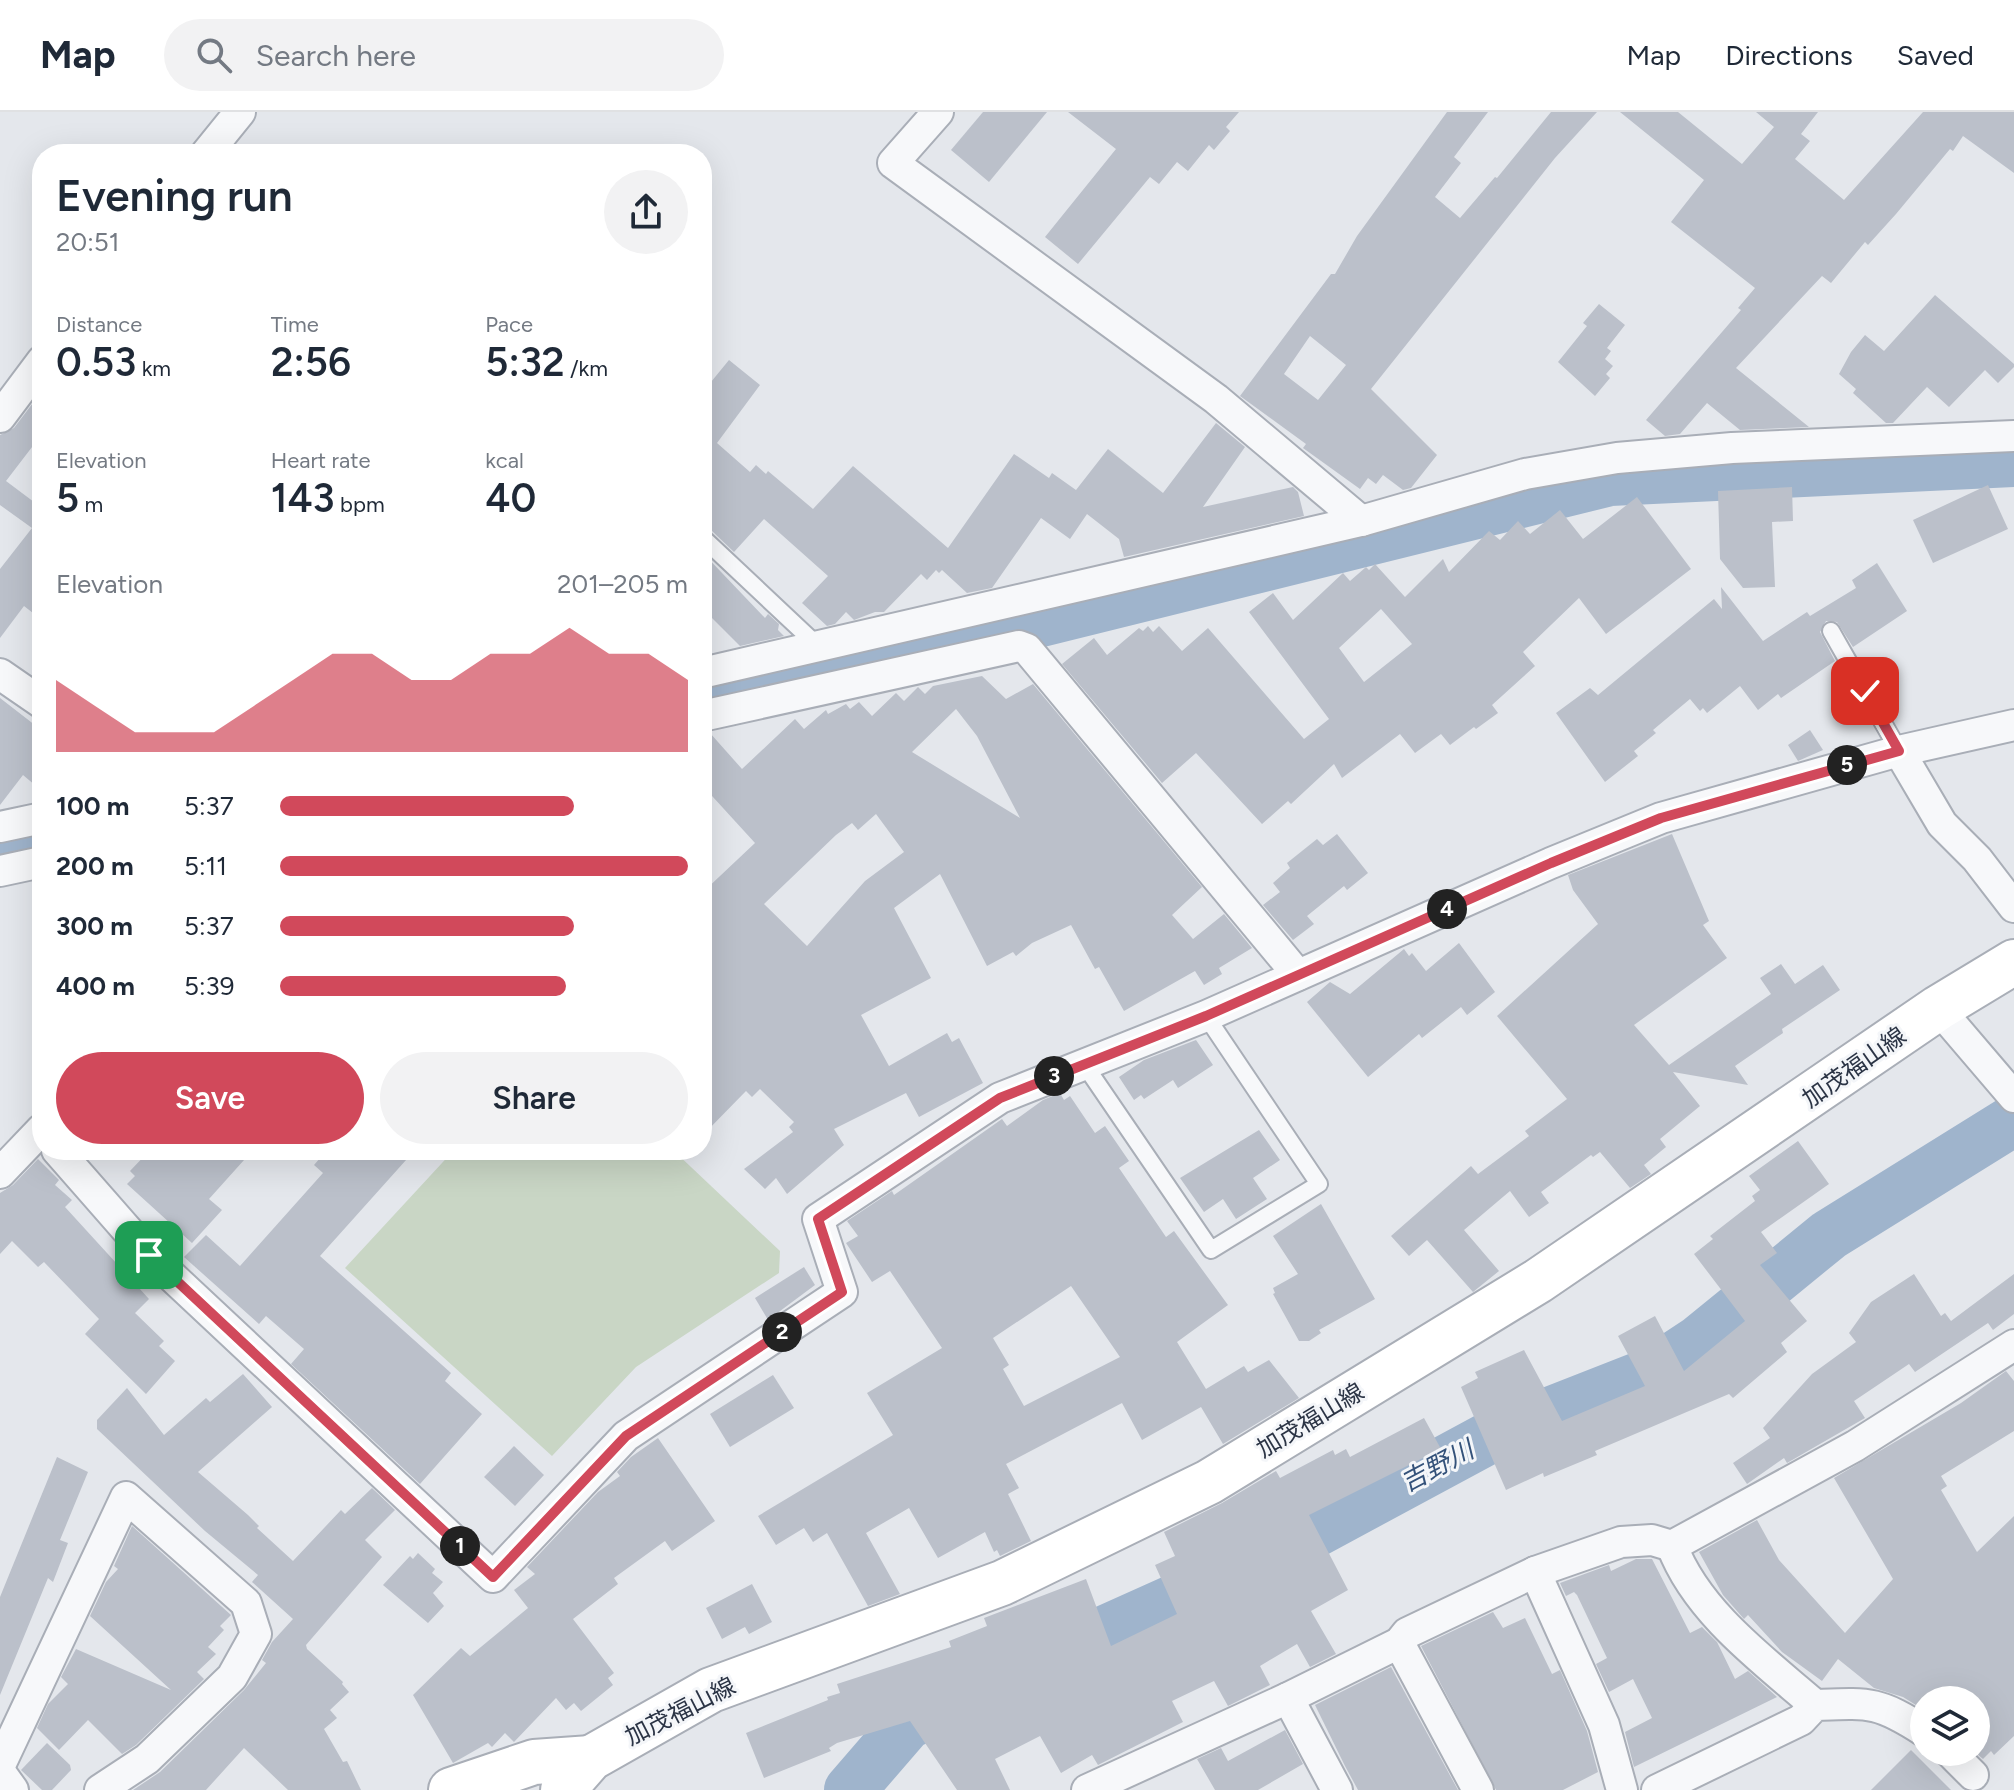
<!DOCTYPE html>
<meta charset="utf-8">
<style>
:root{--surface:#fff;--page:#f2f2f3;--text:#1f2937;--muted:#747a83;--line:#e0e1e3;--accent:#d1495b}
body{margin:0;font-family:Figtree,"Noto Sans JP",sans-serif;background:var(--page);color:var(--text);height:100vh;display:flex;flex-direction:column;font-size:30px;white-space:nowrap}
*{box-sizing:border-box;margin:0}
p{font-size:26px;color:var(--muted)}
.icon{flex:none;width:44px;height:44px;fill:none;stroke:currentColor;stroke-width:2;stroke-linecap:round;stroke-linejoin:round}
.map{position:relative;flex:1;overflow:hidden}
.sheet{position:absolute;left:32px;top:32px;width:680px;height:1016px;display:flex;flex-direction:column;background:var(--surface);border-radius:32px;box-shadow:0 8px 32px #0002}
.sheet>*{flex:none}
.buttons{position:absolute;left:1910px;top:1574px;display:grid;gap:16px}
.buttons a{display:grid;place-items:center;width:80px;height:80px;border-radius:50%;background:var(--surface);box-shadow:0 8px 32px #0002;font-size:40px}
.pin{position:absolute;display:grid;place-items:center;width:68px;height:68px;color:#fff;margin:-34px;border-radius:16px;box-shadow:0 4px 12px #0006}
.km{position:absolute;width:40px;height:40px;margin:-20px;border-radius:50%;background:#222;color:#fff;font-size:22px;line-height:40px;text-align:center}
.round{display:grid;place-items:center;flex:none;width:84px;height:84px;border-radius:42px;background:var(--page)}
.overview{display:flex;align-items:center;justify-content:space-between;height:136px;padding:0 24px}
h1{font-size:44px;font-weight:600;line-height:60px}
.figures{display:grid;grid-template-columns:repeat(3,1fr);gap:12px;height:136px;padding:8px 24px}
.figures div{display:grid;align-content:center}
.figures b{font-size:40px;font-weight:600}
.figures small{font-size:22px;font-weight:400}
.figures p{font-size:22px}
.chart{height:224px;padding:16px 24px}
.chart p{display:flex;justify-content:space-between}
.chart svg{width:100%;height:144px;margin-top:8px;fill:var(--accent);opacity:.7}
.primary-button{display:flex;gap:16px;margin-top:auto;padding:16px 24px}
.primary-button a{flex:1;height:92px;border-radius:48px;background:var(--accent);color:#fff;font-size:32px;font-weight:600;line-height:92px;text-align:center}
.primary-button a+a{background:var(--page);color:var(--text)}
ul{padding:0 24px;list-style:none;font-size:26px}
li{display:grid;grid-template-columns:128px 96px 1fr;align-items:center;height:60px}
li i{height:20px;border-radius:10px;background:var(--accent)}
header{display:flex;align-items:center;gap:48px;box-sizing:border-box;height:112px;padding:0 40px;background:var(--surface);border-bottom:2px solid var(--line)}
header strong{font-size:38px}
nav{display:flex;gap:44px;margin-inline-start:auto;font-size:28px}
.search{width:560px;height:72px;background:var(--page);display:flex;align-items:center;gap:20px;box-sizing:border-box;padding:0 28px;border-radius:44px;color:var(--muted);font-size:30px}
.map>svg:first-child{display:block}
</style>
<header>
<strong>Map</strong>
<div class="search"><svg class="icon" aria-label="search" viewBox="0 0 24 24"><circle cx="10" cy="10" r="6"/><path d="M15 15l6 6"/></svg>Search here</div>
<nav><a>Map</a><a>Directions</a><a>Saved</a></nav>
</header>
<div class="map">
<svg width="2014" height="1678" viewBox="0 0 2014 1678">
<rect width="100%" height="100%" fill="#e4e7ec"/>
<!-- green -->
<polygon fill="#c9d6c5" points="454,1038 673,1038 780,1139 779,1161 636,1255 552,1344 345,1156"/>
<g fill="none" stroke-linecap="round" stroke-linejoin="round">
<!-- river -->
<g stroke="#9fb4cc" stroke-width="52">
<polyline points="702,586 916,540 1610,368 2014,349"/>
<polyline points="0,739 42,730"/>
<polyline points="1041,1548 1255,1452 1496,1322 1649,1262 1699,1229 1829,1123 2014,1008"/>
<polyline points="850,1678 907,1612 973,1579"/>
</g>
</g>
<!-- building -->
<g fill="#bbc0ca" fill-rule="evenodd">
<polygon points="983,0 1047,0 989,70 951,38"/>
<polygon points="1068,0 1239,0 1226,15 1230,19 1214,38 1209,33 1188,59 1177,50 1159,72 1150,65 1078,152 1045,125 1116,37"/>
<path d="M1447,0H1488L1454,45L1461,51L1435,85L1460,106L1495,65L1497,66L1551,0H1597L1555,46L1371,277L1437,343L1411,376L1403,378L1383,363L1376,372L1368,366L1360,377L1303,336L1306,332L1240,284L1331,162H1335L1357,124ZM1310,224L1346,253L1318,288L1284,262Z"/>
<polygon points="1620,0 1678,0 1742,52 1774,15 1756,0 1818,0 1801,22 1810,29 1795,47 1844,88 1923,0 2014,0 2014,61 1963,24 1953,39 1950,37 1896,102 1868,133 1865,130 1831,171 1822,164 1736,256 1809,315 1740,318 1707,291 1680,322 1665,324 1646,308 1741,198 1738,196 1755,176 1671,110 1704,68"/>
<polygon points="1935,183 2014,252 2014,255 1998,271 1985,258 1949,295 1927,275 1893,311 1886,311 1853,281 1856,277 1839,262 1851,240 1865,223 1884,239"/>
<polygon points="1599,192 1625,213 1607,236 1611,239 1605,247 1613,254 1606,262 1610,266 1595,284 1558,250 1587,214 1583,211"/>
<polygon points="729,248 760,273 717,331 750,360 756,353 766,362 768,359 813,397 853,354 948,436 1014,342 1049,366 1052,361 1076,378 1108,337 1163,381 1216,311 1245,335 1203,395 1293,375 1298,380 1304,404 1124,445 1119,427 1087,402 1070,427 1041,406 992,476 967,481 942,458 939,461 936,458 927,468 921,462 884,500 875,500 854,508 846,500 835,512 827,514 802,491 828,464 764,407 734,440 710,417 702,414 702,281"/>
<polygon points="42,279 42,322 6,369 42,396 42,508 24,494 0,526 0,457 32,416 0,393 0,323 14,316"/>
<polygon points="1988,373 2008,417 1933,451 1913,408"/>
<polygon points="1792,375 1793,409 1772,410 1775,475 1743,476 1720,447 1718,379"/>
<path d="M1637,385L1691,457L1606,522L1579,486L1523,540L1535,554L1492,593L1498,601L1476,617L1474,615L1450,633L1441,622L1415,641L1400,622L1342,666L1334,652L1291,692L1288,689L1262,712L1196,641L1162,671L1062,552L1094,526L1107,543L1139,516L1143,519L1148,514L1153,520L1159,514L1182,539L1208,516L1304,627L1329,607L1249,500L1273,481L1293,508L1343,461L1350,469L1366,455L1369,458L1375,452L1405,485L1443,447L1449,460L1489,419L1500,428L1518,409L1530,422L1560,398L1583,427ZM1381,497L1412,532L1364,570L1339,536Z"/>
<polygon points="702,440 765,506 768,502 779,512 778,518 784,524 740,534 702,496"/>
<polygon points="1877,451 1907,499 1853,535 1837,510 1826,509 1820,520 1835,549 1781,586 1778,582 1758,598 1740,574 1707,601 1703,596 1700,599 1690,587 1653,618 1656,621 1634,639 1638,644 1605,670 1556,601 1590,576 1598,583 1714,487 1722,497 1721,475 1763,529 1807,500 1810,504 1856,476 1852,468"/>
<path d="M982,564L1006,587L1033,572L1202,775L1172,803L1193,827L1224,802L1252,836L1219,856L1222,862L1204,873L1195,859L1124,899L1099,855L1095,857L1071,813L1032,831L1016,844L1013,840L987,854L940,762L894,796L931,866L861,903L889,954L947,921L952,930L959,926L983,971L919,1005L906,981L834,1017L844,1033L787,1082L776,1066L765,1077L744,1057L793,1020L789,1015L794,1010L760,977L752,985L746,979L702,1024V781L755,731L702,673V622L710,621L742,657L795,607L804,617L826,598L828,602L846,592L850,597L859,590L872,604L896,581L904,589L918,575L925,582L933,574ZM956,597L977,624L1020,706L912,640ZM876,702L904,740L865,769L807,834L764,792L836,723L852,711L858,718Z"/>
<polygon points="0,586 40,617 36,623 40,626 32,636 42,644 42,679 23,663 0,693"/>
<polygon points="1810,618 1823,638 1798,649 1788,633"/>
<polygon points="1337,722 1368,761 1347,778 1344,774 1307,804 1314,812 1293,828 1263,793 1280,780 1273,771 1290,756 1287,751 1317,727 1323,733"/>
<polygon points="1672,722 1709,809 1703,813 1727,846 1634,913 1669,953 1771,882 1760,866 1781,852 1795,872 1823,853 1840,878 1782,917 1783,921 1735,954 1748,973 1673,960 1700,994 1660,1027 1666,1035 1644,1053 1651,1062 1630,1076 1600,1040 1593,1045 1591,1043 1541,1080 1549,1091 1529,1105 1510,1079 1464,1118 1499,1159 1473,1180 1427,1128 1409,1144 1391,1124 1471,1054 1478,1062 1529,1024 1525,1019 1567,987 1497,904 1598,812 1573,778 1568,763"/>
<polygon points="1459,831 1495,880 1467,903 1461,895 1422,926 1419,922 1368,965 1307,890 1330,870 1350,882 1404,837 1409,844 1412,841 1426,859"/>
<polygon points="1196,928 1213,953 1178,976 1173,968 1144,987 1141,983 1134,988 1119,965 1144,948"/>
<path d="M1060,981L1064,988L1070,984L1095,1021L1105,1014L1129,1049L1119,1056L1166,1125L1174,1119L1228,1193L1177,1230L1206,1277L1244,1254L1248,1260L1269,1248L1299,1286L1223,1332L1201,1295L1142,1328L1122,1291L1006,1352L1019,1376L1008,1382L1031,1429L1000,1444L997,1438L994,1440L985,1420L938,1446L909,1396L866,1421L900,1482L868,1494L827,1421L813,1430L804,1416L776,1433L758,1404L893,1323L867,1281L942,1236L890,1159L872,1170L846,1131L858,1124L847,1109L892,1079L894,1083L1002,1007L1007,1014L1043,988ZM1071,1174L1120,1245L1024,1294L1003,1257L1009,1253L993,1226Z"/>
<polygon points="1259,1018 1280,1048 1253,1066 1267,1087 1236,1107 1223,1087 1204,1100 1180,1066"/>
<polygon points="1798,1029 1829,1072 1761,1120 1777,1141 1760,1153 1807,1209 1781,1231 1787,1240 1733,1286 1729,1282 1595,1339 1597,1343 1544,1365 1543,1361 1506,1378 1461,1275 1478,1266 1475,1260 1524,1238 1562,1309 1645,1274 1618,1224 1655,1204 1684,1259 1745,1209 1694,1142 1713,1127 1710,1124 1755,1089 1752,1084 1760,1078 1749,1064"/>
<polygon points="150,1038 253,1038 209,1087 222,1098 192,1131 127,1072 135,1064 130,1059"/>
<polygon points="327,1038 415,1038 320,1144 451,1261 445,1269 482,1302 420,1372 291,1252 304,1237 266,1204 259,1212 184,1145 206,1123 240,1154 323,1061 314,1053"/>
<polygon points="38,1047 59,1068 55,1073 72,1088 65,1095 149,1187 135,1201 164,1229 159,1234 175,1249 146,1282 85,1222 99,1207 44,1150 38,1155 12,1129 0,1142 0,1081 13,1073"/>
<polygon points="1321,1092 1375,1187 1319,1218 1321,1221 1309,1229 1299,1229 1273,1182 1275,1181 1273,1176 1298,1162 1273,1124"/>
<polygon points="804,1155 815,1173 768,1208 755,1186"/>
<polygon points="1914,1162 1941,1204 1945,1201 1951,1209 2014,1162 2014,1202 1993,1218 1988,1211 1915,1260 1909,1252 1854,1289 1865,1306 1787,1351 1784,1346 1747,1372 1733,1351 1770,1326 1763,1316 1812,1262 1856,1230 1849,1221 1871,1190"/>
<polygon points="2006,1259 2014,1269 2014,1319 1941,1364 1947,1374 1941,1378 1977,1440 2014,1404 2014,1624 1994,1643 1991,1639 1983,1647 1976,1641 1976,1588 1924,1588 1924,1598 1903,1585 1874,1576 1838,1547 1822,1569 1782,1540 1748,1503 1744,1507 1723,1483 1699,1440 1757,1408 1779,1448 1845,1521 1893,1467 1834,1366 1961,1291"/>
<polygon points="243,1262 272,1295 198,1360 248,1403 259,1414 257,1416 293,1449 341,1398 345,1402 372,1376 395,1398 365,1428 382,1445 306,1533 307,1537 343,1570 342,1572 349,1580 330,1598 337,1606 324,1617 343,1650 347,1649 361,1678 288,1678 244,1636 206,1678 133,1678 160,1660 244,1578 266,1551 262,1548 272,1530 293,1507 252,1470 258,1463 205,1419 97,1317 97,1308 127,1276 164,1323 206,1286 210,1290"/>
<polygon points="773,1263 794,1296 730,1335 710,1302"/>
<polygon points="1424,1306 1441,1337 1309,1403 1348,1478 1311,1499 1336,1542 1310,1555 1297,1532 1260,1554 1270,1573 1228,1594 1214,1569 1172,1589 1183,1610 1098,1653 1092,1643 1061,1661 1040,1624 995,1647 1010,1678 957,1678 910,1609 837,1631 829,1636 831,1639 764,1666 746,1621 828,1588 827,1585 840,1581 837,1572 951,1535 949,1529 987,1514 984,1506 1086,1467 1111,1534 1177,1502 1155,1453 1175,1444 1164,1420 1222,1391 1276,1359 1280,1366 1333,1338 1335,1343 1346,1337 1350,1345"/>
<polygon points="658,1326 715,1409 672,1439 665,1429 614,1466 618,1472 573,1507 614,1561 608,1566 613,1573 581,1599 574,1591 566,1598 556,1586 514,1630 505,1621 492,1635 488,1631 453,1651 413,1583 461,1536 470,1544 528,1496 514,1478 535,1462 527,1455 598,1380 620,1364 617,1360 631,1345"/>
<polygon points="514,1334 544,1363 515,1394 484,1365"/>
<polygon points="57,1345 88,1360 60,1428 68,1431 53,1470 48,1466 0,1583 0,1485"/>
<polygon points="132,1414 231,1503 220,1514 224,1518 208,1535 216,1542 197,1560 204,1567 136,1633 122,1642 88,1608 59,1638 37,1616 48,1592 68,1572 61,1565 76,1537 171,1578 90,1504 106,1470 118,1457 114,1454"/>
<polygon points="418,1441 435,1457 432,1461 443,1470 433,1481 444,1494 428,1511 383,1473 410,1444 413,1447"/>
<polygon points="1636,1447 1652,1447 1690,1521 1702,1515 1717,1530 1735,1567 1748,1559 1777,1585 1634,1655 1625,1620 1652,1606 1633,1567 1609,1580 1596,1552 1607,1546 1577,1483 1574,1480 1566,1484 1560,1471 1609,1453 1611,1459"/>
<polygon points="752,1472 772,1510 749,1522 745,1515 722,1527 706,1496"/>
<polygon points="1493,1500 1503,1516 1525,1506 1552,1562 1560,1558 1587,1619 1598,1660 1563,1678 1496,1678 1421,1534"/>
<polygon points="1391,1555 1458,1678 1358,1678 1345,1654 1315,1593"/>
<polygon points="1285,1618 1303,1652 1258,1678 1215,1678 1197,1647 1221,1636 1228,1649"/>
<polygon points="47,1631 70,1653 71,1658 52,1678 42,1678 21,1658"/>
<polygon points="1911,1638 1951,1678 1871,1678"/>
</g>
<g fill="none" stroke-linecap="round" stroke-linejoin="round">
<defs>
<g id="lane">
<polyline points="702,425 819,535"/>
<polyline points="1831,519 1899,639"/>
<polyline points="1084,952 1211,1138 1319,1072 1206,904"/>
</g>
<g id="street">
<polyline points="938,0 893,51 1216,287 1361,409"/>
<polyline points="206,42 240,0"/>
<polyline points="0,305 42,249"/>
<polyline points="702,561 1361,409 1525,362 1617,346 1732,336 2014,324"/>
<polyline points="0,562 42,591"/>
<polyline points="702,604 1019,534 1027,537 1298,863"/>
<polyline points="1899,639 1942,712 1977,747 2014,795"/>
<polyline points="0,715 42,706"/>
<polyline points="0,759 42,750"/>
<polyline points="1938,896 2014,985"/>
<polyline points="57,1038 149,1143 493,1465 626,1324 842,1180 818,1107 1000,986 1206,904 1551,751 1661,706 1899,639 2014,613"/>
<polyline points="0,1061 42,1017"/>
<path d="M1672,1434C1697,1500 1763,1548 1815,1593"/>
<polyline points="1535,1460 1604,1613 1622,1678"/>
<polyline points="1399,1531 1478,1678"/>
<polyline points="1288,1586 1337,1678"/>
<polyline points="1950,1640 1973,1663"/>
<polyline points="0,1653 126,1385 246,1491 256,1522 232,1565 147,1647 100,1678"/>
<polyline points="0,1660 13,1678"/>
<polyline points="1087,1678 1288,1586 1399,1531 1407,1521 1535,1460 1621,1430 1652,1428 1672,1434 1855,1334 2014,1233"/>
<path d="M1657,1678L1801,1608L1815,1593C1869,1591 1878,1589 1924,1619"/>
</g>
<g id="secondary">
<polyline points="451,1678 534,1650 591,1646"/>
<polyline points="563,1678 591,1646 711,1578 1002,1471 1209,1370 1538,1169 1938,896 2014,850"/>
</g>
</defs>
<!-- lane casing -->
<use href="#lane" stroke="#a9aeb7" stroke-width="20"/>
<!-- street casing -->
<use href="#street" stroke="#a9aeb7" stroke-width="34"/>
<!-- secondary casing -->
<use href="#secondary" stroke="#a9aeb7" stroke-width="48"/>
<!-- lane -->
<use href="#lane" stroke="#f7f8fa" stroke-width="16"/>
<!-- street -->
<use href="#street" stroke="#f7f8fa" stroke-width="30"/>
<!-- secondary -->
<use href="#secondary" stroke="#fff" stroke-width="44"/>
</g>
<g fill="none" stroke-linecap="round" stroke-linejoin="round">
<defs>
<polyline id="route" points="149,1143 493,1465 626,1324 842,1180 818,1107 1000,986 1206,904 1551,751 1661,706 1899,639 1865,579"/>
</defs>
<!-- route casing -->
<use href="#route" stroke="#fff" stroke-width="16"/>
<!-- route -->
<use href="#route" stroke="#d1495b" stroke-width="10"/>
</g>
<g text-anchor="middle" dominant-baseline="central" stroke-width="6" stroke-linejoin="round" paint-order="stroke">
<!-- street labels -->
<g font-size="24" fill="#2b3445" stroke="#f4f6f9">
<text transform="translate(1854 955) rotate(-35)">加茂福山線</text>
<text transform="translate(1310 1308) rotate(-31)">加茂福山線</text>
<text transform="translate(680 1599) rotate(-27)">加茂福山線</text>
</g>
<!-- water labels -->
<g font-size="26" font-style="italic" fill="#34527a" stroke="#f4f6f9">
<text transform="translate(1437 1354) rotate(-28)">吉野川</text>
</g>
</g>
</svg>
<div class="buttons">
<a><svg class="icon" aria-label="layers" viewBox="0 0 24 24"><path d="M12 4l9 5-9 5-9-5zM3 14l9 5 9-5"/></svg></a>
</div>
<div class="pin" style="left:149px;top:1143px;background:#1e9e55"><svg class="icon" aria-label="arrive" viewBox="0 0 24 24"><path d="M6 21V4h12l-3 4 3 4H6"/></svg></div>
<div class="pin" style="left:1865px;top:579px;background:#d93025"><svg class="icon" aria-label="check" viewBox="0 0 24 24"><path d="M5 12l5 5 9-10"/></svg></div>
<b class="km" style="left:460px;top:1434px">1</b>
<b class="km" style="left:782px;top:1220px">2</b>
<b class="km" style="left:1054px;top:964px">3</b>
<b class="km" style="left:1447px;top:797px">4</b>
<b class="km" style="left:1847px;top:653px">5</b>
<section class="sheet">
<div class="overview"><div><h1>Evening run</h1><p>20:51</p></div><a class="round"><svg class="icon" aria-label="share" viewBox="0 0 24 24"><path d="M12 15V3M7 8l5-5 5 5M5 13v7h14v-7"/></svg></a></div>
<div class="figures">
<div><p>Distance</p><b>0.53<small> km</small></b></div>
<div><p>Time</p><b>2:56</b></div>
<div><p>Pace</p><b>5:32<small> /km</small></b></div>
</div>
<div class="figures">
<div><p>Elevation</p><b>5<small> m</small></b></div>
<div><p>Heart rate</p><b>143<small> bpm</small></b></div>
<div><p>kcal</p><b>40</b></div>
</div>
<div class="chart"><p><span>Elevation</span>201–205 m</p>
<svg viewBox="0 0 160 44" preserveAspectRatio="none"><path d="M0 44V22L10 30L20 38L30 38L40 38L50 30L60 22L70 14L80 14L90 22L100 22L110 14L120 14L130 6L140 14L150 14L160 22V44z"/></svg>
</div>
<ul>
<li><b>100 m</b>5:37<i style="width:72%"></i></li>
<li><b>200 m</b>5:11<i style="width:100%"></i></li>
<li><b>300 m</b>5:37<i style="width:72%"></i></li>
<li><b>400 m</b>5:39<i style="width:70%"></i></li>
</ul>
<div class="primary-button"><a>Save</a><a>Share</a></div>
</section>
</div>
